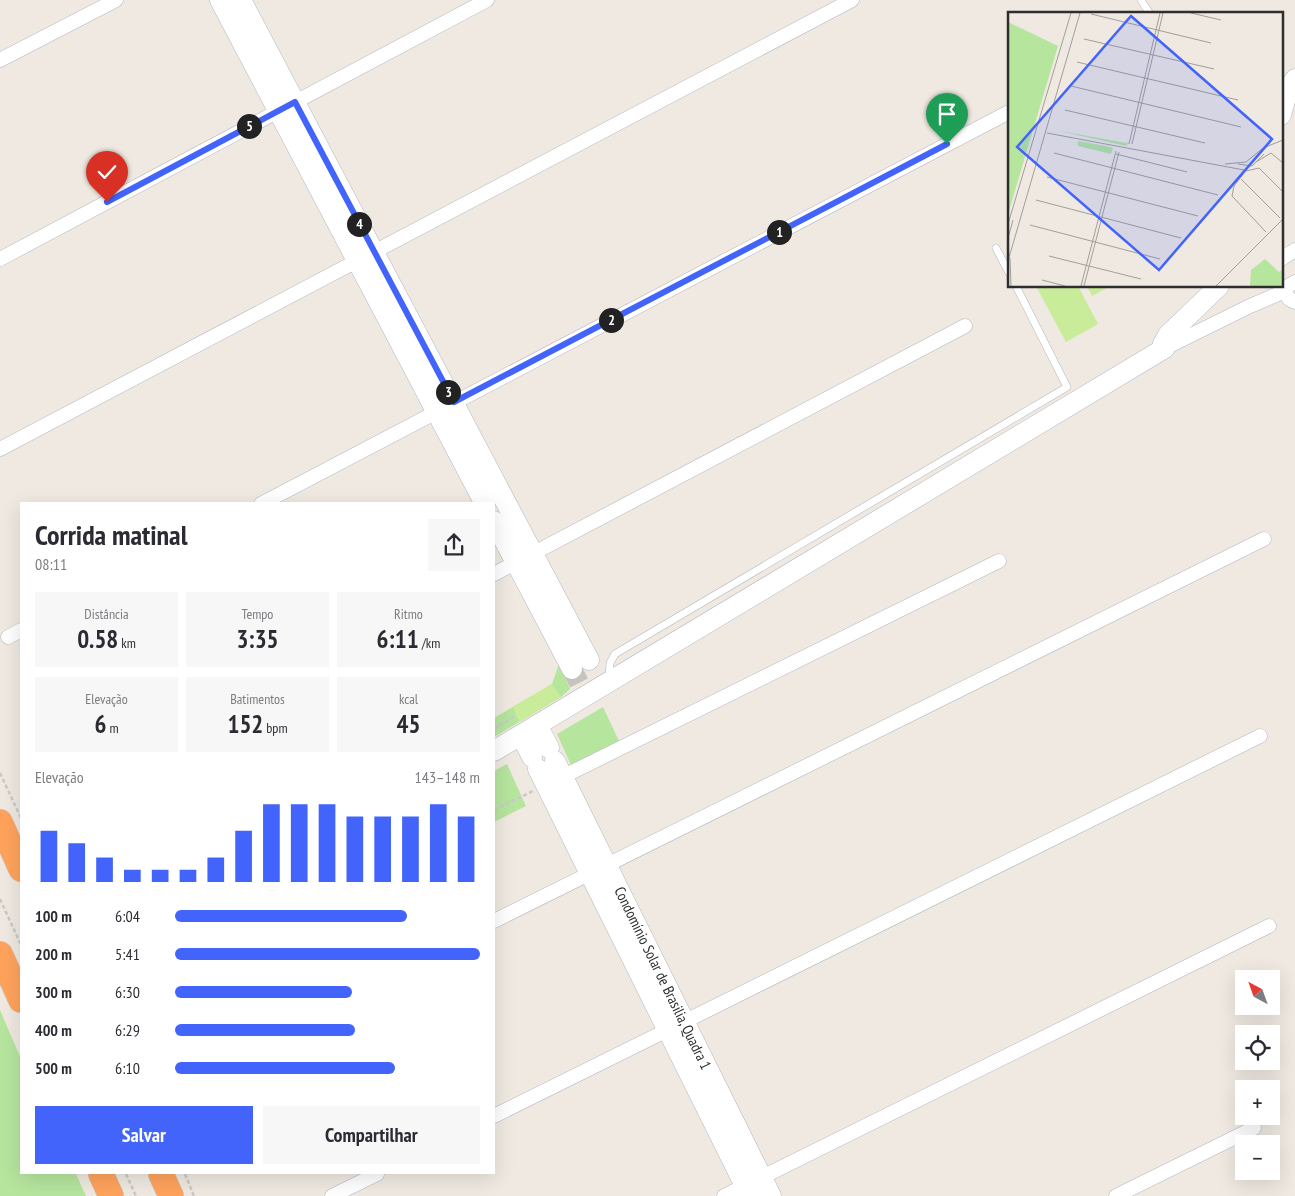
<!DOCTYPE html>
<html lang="pt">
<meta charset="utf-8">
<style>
:root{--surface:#fff;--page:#f7f7f7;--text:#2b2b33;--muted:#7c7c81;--accent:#4264fb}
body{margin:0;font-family:"PT Sans Narrow",sans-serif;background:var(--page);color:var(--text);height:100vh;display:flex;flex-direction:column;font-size:19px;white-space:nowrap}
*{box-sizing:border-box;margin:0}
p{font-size:16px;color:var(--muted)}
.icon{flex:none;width:28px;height:28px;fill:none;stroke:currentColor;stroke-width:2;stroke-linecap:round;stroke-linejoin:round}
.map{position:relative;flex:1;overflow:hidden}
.details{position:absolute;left:20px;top:502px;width:475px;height:672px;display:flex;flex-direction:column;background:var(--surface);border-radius:0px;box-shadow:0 5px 20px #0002}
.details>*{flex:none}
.needle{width:32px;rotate:319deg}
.tools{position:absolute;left:1235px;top:970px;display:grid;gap:10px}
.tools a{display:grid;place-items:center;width:45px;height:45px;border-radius:0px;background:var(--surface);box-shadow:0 5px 20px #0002;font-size:25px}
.pin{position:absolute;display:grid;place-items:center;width:42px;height:42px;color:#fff;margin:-51px -21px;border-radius:50% 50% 50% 0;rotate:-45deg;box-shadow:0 0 5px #0007}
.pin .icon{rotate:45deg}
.km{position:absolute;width:25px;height:25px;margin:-12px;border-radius:50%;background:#222;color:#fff;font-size:14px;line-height:25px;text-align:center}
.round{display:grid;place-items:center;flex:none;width:52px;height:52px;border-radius:0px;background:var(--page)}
.headline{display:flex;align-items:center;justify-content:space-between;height:85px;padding:0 15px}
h1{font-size:28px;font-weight:700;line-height:38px}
.metrics{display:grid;grid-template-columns:repeat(3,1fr);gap:8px;height:85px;padding:5px 15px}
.metrics div{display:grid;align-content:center;border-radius:0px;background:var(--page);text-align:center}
.metrics b{font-size:25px;font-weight:700}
.metrics small{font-size:14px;font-weight:400}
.metrics p{font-size:14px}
.chart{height:140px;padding:10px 15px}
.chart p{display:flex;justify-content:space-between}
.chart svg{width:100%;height:90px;margin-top:5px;stroke:var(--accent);stroke-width:6}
.cta{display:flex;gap:10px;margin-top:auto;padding:10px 15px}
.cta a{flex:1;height:58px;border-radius:0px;background:var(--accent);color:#fff;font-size:20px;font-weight:700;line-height:58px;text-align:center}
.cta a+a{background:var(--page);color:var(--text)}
ul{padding:0 15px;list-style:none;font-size:16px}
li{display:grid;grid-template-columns:80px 60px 1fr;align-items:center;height:38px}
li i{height:12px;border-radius:6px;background:var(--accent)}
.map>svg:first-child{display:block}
</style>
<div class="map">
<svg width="1295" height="1196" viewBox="0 0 1295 1196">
<rect width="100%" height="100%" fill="#efe9e1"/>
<!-- green -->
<g fill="#b6e59e">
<polygon points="559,664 570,689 561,697 494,737 494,718 552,684"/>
<polygon points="603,707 619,741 571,765 557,734"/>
<polygon points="507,764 526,806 494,822 494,771"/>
<polygon points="0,1010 21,1059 21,1174 76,1174 86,1196 0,1196"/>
</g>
<!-- pitch -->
<g fill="#c9ec9a">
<polygon points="1036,286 1078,286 1098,324 1066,342"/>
<polygon points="1087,286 1110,286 1092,296"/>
<polygon points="552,684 561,697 519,722 513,707"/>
</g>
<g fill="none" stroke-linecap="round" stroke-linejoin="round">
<!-- secondary-tunnel -->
<polyline stroke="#c8c4bd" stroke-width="20" stroke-dasharray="20 10" stroke-linecap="butt" points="572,669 579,683"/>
<defs>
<g id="lane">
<polyline points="1141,0 1150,14"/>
<polyline points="996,248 1009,273"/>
<polyline points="609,679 610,663 615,654 1067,387 1016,286"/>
</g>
<g id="street">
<polyline points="0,60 116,0"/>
<polyline points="0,259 487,0"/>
<polyline points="1281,259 1295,250"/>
<polyline points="1295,282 1288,286 1285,291 1289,299 1295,302"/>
<polyline points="1165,348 1250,306 1285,291"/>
<polyline points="0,449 852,0"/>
<polyline points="261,504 1009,112"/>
<polyline points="494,574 965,326"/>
<polyline points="8,637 21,630"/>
<polyline points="556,780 999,561"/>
<polyline points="494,921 1264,539"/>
<polyline points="494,1116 1260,736"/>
<polyline points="332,1196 377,1174"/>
<polyline points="724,1196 1269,926"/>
<polyline points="1116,1196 1254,1128"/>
</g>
<g id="secondary">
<polyline points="220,0 485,504"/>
<polyline points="241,0 589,660"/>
<polyline points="1281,115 1288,90 1295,79"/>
<polyline points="494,521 572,669"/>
<polyline points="537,725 549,748"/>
<polyline points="521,735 532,757"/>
<polyline points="494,751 1165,348 1163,344 1168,335 1219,286"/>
<polyline points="555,761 771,1196"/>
<polyline points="538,769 750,1196"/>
</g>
<g id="highway">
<polyline points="0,822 21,869"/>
<polyline points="0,954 21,1000"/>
<polyline points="101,1174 111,1196"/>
<polyline points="161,1174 171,1196"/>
</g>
</defs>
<!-- lane casing -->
<use href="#lane" stroke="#b4b7c1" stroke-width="8"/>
<!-- street casing -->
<use href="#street" stroke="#b4b7c1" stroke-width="15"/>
<!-- secondary casing -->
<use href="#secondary" stroke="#b4b7c1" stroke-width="21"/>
<!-- highway casing -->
<use href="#highway" stroke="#c9c9c9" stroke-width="26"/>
<!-- path -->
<g stroke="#c9c9c9" stroke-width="2.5" stroke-dasharray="4 2.5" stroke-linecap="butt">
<polyline points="494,729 516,715"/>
<polyline points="0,773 21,818"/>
<polyline points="494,810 533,791"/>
<polyline points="0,899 21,945"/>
<polyline points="126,1174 136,1196"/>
<polyline points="185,1174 194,1196"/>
</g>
<!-- lane -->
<use href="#lane" stroke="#fff" stroke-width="7"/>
<!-- street -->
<use href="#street" stroke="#fff" stroke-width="14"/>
<!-- secondary -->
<use href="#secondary" stroke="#fff" stroke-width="20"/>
<!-- highway -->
<use href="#highway" stroke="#ffa35c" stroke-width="25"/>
</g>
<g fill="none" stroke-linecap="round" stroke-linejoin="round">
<defs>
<polyline id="route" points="107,202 295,102 454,402 947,144"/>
</defs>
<!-- route casing -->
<use href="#route" stroke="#fff" stroke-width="10"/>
<!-- route -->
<use href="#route" stroke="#4264fb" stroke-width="6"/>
</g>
<g text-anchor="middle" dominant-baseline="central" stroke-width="4" stroke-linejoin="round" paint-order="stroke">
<!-- street labels -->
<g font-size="15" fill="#2e2e2e" stroke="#fff">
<text transform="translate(663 978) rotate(64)">Condomínio Solar de Brasilia, Quadra 1</text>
</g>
</g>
<!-- overview -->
<g transform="translate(1008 12)">
<rect width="275" height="275" fill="#efe9e1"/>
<path d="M0,10L50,34L0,202ZM47,118L118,131L121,130L118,134ZM70,129L98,134L105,136L103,142L70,134ZM257,247L271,260L275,257V274H242L243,258Z" fill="#b6e59e"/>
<path fill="none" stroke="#a29e99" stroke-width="1" d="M183,1L213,8M83,2L203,31M76,27L206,57M69,50L230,88M63,74L233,115M57,98L197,131M39,121L236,158M121,132L152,1M124,132L155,1M46,141L210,183M108,142L179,160M248,150L263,141L275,151M217,152L238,150L255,136L275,128M230,152L244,154L256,142M238,159L251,156L275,180M236,161L226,174L224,184L258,220M39,165L190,204M233,167L272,206M28,188L173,226M0,212L63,1M22,213L152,247M0,226L5,208M41,244L133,267M2,246L3,274M0,249L72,1M34,268L57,274M73,274L108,139M76,274L111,140M208,274L275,207"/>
<path fill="#4264fb" fill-opacity="0.15" stroke="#4264fb" stroke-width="2.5" d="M123,4L264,127L151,258L9,135Z"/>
<rect width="275" height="275" fill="none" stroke="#2e2e2e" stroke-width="2.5"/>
</g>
</svg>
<div class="tools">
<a><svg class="needle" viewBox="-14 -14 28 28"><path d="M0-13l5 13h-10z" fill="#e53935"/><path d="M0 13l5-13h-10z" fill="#7c7c81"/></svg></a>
<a><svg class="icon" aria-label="locate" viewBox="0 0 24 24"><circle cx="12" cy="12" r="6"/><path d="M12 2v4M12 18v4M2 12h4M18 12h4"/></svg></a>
<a>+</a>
<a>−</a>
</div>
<div class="pin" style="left:947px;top:144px;background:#1e9e55"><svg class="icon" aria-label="arrive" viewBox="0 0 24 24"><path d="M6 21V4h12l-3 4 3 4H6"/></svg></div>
<div class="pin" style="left:107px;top:202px;background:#d93025"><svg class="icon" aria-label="check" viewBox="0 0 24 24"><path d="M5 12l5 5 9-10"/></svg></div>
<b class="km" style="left:779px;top:232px">1</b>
<b class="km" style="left:611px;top:320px">2</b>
<b class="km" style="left:448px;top:392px">3</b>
<b class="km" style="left:359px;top:224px">4</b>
<b class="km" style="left:249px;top:126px">5</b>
<section class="details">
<div class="headline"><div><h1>Corrida matinal</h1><p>08:11</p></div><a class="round"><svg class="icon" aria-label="share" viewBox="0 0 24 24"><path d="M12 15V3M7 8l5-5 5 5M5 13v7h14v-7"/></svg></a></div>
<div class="metrics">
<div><p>Distância</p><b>0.58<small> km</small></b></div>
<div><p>Tempo</p><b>3:35</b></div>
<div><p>Ritmo</p><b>6:11<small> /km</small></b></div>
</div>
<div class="metrics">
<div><p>Elevação</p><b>6<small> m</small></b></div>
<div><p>Batimentos</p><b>152<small> bpm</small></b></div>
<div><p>kcal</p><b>45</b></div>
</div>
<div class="chart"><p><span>Elevação</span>143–148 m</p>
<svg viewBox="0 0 160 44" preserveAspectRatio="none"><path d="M5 44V19M15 44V25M25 44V32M35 44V38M45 44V38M55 44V38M65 44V32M75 44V19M85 44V6M95 44V6M105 44V6M115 44V12M125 44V12M135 44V12M145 44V6M155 44V12"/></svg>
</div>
<ul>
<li><b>100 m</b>6:04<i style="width:76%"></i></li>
<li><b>200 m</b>5:41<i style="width:100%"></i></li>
<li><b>300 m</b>6:30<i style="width:58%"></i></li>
<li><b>400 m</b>6:29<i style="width:59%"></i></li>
<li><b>500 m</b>6:10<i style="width:72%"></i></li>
</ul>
<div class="cta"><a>Salvar</a><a>Compartilhar</a></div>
</section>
</div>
